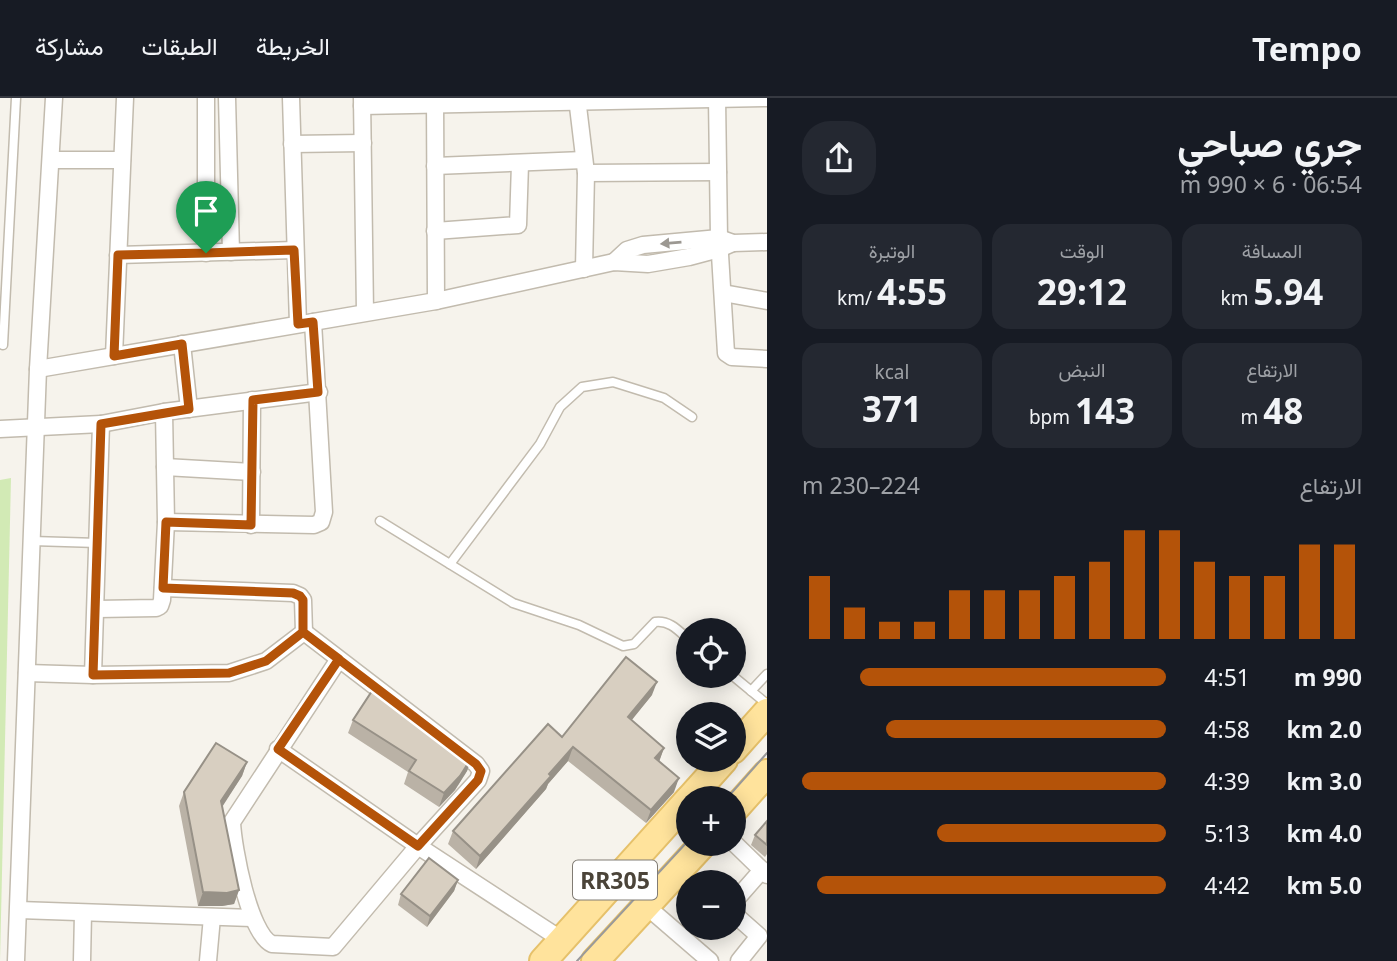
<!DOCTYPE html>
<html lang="ar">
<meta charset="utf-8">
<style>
:root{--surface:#171b24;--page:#242831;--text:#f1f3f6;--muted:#9ea1a6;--line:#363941;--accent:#b45309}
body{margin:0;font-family:"Noto Sans",Vazirmatn,sans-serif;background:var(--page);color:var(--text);direction:rtl;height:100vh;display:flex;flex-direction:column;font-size:26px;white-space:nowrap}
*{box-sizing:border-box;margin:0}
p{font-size:23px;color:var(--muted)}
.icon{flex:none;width:38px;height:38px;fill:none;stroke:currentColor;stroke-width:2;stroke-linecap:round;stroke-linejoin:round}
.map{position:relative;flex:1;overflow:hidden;direction:ltr}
.panel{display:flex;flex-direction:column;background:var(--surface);width:630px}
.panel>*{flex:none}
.buttons{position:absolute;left:676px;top:520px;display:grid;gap:14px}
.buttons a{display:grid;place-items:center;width:70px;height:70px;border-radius:50%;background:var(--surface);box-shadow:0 4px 18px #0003;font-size:35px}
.pin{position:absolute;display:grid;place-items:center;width:60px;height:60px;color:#fff;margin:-72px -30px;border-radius:50% 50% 50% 0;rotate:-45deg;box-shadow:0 0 7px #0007}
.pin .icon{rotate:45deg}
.round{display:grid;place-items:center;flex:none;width:74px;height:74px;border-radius:28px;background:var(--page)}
.summary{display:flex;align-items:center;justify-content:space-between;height:119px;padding:0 35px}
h1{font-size:38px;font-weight:700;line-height:52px}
.metrics{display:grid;grid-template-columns:repeat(3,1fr);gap:10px;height:119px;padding:7px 35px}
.metrics div{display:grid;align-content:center;border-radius:18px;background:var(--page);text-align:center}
.metrics b{font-size:35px;font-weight:700}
.metrics small{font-size:19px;font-weight:400}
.metrics p{font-size:19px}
.chart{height:196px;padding:14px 35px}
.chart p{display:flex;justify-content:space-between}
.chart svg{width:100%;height:126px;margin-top:7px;stroke:var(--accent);stroke-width:6}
ul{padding:0 35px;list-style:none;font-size:23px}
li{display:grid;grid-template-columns:112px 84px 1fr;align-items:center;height:52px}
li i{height:18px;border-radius:9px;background:var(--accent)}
header{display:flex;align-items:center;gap:42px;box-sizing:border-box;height:98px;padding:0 35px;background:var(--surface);border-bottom:2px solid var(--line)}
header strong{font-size:33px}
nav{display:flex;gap:38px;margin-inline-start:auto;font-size:24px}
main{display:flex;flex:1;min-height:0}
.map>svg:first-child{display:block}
</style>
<header>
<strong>Tempo</strong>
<nav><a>الخريطة</a><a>الطبقات</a><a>مشاركة</a></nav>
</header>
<main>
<section class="panel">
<div class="summary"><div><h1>جري صباحي</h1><p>06:54 · 6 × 990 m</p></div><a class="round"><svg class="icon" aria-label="share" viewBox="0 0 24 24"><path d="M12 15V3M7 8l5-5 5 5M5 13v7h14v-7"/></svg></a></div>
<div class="metrics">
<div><p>المسافة</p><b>5.94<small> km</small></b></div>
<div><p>الوقت</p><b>29:12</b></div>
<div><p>الوتيرة</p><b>4:55<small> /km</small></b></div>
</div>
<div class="metrics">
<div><p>الارتفاع</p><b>48<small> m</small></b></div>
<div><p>النبض</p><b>143<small> bpm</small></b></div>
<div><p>kcal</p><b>371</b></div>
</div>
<div class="chart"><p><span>الارتفاع</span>224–230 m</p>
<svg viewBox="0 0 160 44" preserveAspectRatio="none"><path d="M5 44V22M15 44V33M25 44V38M35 44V38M45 44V27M55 44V27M65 44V27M75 44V22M85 44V17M95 44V6M105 44V6M115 44V17M125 44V22M135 44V22M145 44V11M155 44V11"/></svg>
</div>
<ul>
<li><b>990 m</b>4:51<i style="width:84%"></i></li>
<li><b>2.0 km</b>4:58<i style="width:77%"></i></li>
<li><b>3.0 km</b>4:39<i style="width:100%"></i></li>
<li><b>4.0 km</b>5:13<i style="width:63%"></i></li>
<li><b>5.0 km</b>4:42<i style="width:96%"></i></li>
</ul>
</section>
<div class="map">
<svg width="767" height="863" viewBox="0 0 767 863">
<rect width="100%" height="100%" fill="#f6f3ec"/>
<!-- green -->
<polygon fill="#d2eab5" points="11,380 0,863 0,382"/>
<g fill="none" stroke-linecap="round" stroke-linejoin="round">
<defs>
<g id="service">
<polyline points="3,247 16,0"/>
<path d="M380,423L513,505L579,527L623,548L634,546L655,524C669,522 678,532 688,541"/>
<polyline points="32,443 98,445"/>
<polyline points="450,466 540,346 560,309 582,289 613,284 664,300 692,319"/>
<polyline points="733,578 767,606"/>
<polyline points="751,593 767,576"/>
</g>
<g id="minor">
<polyline points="206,0 206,155"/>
<polyline points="227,0 231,154"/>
<polyline points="291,0 298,226"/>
<polyline points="362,0 365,214"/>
<polyline points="435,0 436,203"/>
<polyline points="577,0 586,75 584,171"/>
<polyline points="717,0 719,140 726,255 732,259 767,261"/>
<polyline points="362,8 767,0"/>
<polyline points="292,46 363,45"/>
<polyline points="51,62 122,62"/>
<polyline points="435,68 584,62"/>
<polyline points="586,75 718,74"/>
<polyline points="435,133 518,127 520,66"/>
<polyline points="118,157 294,152"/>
<polyline points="614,164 627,152 643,147 719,140 733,145 767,144"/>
<polyline points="723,195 767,203"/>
<polyline points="182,246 189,311"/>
<polyline points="114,258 125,0"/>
<polyline points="38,271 436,203 614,164 648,166 689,159 719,151 733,145"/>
<polyline points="0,331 101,326 164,314 319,294"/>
<polyline points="165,369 252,374"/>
<polyline points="166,424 314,427 321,424 324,414 313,224"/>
<polyline points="251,427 252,302"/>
<polyline points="163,490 293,495 300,498 303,502 304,534"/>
<polyline points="97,511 156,510 160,508 162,502 166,424 164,314"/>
<path d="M304,534L476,666L481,673L478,682L418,748L333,849L272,846C249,836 233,749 232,724L339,561"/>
<polyline points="27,575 93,577 229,575 266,563 304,534"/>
<polyline points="93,577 101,326"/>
<polyline points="278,651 418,748 562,842"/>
<polyline points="733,744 767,777"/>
<polyline points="733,805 762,772"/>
<polyline points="645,807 710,863"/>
<polyline points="19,812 252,820"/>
<polyline points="733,815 759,838 739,863"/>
<polyline points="16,863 38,271 54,0"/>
<polyline points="82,863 83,815"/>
<polyline points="208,863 212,819"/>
</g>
<g id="primary">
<polyline points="733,652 767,614"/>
<polyline points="690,700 724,662"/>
<polyline points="733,713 767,675"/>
<polyline points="543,863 688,702"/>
<polyline points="595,863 703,746"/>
</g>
</defs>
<!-- service casing -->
<use href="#service" stroke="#c2bbae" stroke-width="11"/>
<!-- minor casing -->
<use href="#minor" stroke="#c2bbae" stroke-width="19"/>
<!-- primary casing -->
<use href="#primary" stroke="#e6c16a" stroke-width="30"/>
<!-- service -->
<use href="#service" stroke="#fff" stroke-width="8"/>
<!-- minor -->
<use href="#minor" stroke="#fff" stroke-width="16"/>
<!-- primary -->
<use href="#primary" stroke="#ffe39c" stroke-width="26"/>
<!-- tram -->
<g stroke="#9a9a9a" stroke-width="2">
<polyline points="727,700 767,655"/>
<polyline points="577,863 688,743"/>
</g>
</g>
<!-- wall -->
<g fill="#bab2a6">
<polygon points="652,597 631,622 664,650 659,663 674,694 646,725 568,663 548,686 546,691 476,771 448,746 453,733 562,639"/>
<polygon points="353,622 472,659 467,673 455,692 439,709 404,686 408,674 348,635"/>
<polygon points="247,664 242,678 222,708 239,792 234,806 222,808 198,808 179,708 184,694"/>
<polygon points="767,723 767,756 765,759 751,747 755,737"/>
<polygon points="458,782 454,793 427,829 398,807 401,796"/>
</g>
<!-- shaded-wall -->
<g fill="#979187">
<polygon points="657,584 652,597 623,633 628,619"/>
<polygon points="573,649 568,663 548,686 546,691 476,771 480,758"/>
<polygon points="664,650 659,664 655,660"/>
<polygon points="472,659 467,673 455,692 439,709 444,695"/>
<polygon points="247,664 242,678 217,717 221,703"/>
<polygon points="679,680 674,694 646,725 651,712"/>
<polygon points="458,782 454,793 427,829 430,818"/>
<polygon points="239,792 234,806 222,808 198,808 203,794"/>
</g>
<!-- building -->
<g fill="#d8cfc1" stroke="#979187" stroke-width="2">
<polygon points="626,559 657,584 628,619 664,650 655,660 679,680 651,712 573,649 549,676 551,678 480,758 453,733 548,626 562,639"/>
<polygon points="372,593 472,659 460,678 444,695 409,673 416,662 353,622"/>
<polygon points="216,645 247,664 221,703 239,792 227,795 203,794 184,694"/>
<polygon points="767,723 767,747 755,737"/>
<polygon points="429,760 458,782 430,818 401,796"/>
</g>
<!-- one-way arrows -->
<defs><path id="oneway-solid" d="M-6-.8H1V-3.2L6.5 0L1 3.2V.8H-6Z" transform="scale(1.75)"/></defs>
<use fill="#9c9892" href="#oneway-solid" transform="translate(671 145) rotate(175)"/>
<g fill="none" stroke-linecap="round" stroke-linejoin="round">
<defs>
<polyline id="route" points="206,155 118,157 114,258 182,246 189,311 101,326 93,577 229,575 266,563 303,534 476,666 481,673 478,682 418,748 278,651 339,561 303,534 303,502 300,498 293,495 163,490 166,424 251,427 253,302 318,294 313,224 298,226 294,152 206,155"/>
</defs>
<!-- route casing -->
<use href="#route" stroke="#fff" stroke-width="14"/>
<!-- route -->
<use href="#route" stroke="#b45309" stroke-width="9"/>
</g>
<g text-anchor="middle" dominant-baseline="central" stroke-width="7" stroke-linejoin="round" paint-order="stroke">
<!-- shield labels -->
<rect fill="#fff" stroke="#817c74" stroke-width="2" x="573" y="762.5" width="84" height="39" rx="5"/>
<g font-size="23" font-weight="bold" fill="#4b4439">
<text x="615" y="782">RR305</text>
</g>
</g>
</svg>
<div class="buttons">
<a><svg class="icon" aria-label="locate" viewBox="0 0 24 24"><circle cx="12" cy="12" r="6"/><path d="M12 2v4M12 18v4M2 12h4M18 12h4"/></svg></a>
<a><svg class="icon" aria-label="layers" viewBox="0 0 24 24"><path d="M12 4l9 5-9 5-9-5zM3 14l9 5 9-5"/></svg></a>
<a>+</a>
<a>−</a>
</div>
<div class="pin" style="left:206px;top:155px;background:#1e9e55"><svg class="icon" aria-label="arrive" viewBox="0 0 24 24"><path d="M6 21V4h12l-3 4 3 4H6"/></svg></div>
</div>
</main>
